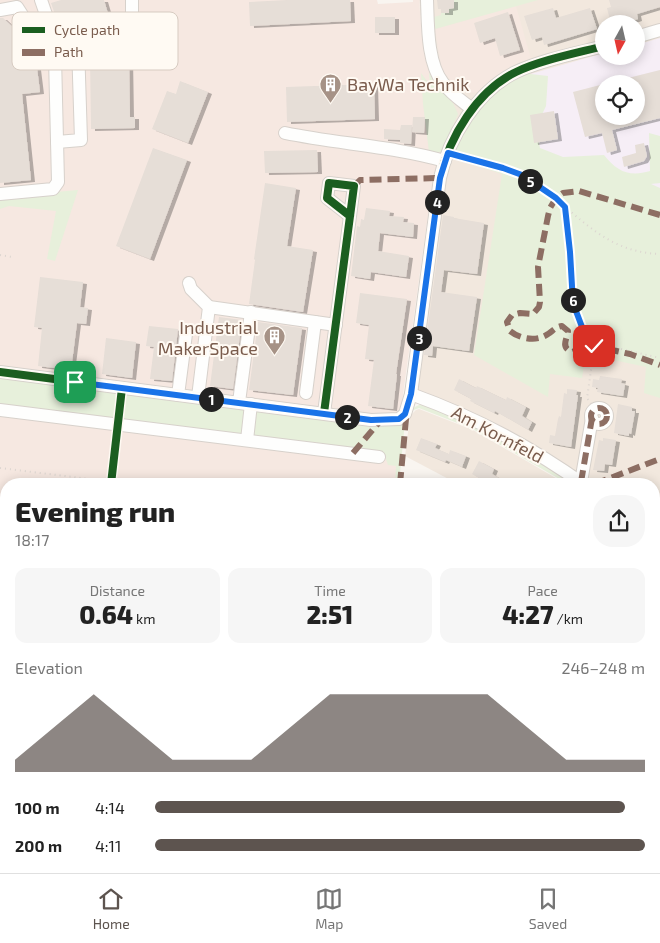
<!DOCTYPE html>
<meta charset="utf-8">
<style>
:root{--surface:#fff;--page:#f6f6f6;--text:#222;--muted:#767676;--line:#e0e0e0;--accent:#5d544f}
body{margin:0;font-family:"Exo 2",sans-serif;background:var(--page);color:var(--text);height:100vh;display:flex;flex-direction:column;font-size:19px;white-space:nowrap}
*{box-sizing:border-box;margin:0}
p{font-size:16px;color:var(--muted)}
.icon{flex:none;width:28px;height:28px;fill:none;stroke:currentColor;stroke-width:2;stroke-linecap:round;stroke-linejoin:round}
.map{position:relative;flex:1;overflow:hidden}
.details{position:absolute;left:0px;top:478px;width:660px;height:396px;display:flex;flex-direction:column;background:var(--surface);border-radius:20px 20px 0 0;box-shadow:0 2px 12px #0003}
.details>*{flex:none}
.needle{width:32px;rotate:188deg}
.tools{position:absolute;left:595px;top:15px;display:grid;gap:10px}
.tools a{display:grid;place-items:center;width:50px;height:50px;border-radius:50%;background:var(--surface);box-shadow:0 2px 12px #0003;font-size:25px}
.pin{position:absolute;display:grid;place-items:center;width:42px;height:42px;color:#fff;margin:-21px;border-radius:10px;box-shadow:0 2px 8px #0006}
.km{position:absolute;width:25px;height:25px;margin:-12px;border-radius:50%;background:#222;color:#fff;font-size:14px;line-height:25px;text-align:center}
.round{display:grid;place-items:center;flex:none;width:52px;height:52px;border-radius:20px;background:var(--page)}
.headline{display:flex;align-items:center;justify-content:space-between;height:85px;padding:0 15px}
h1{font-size:28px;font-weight:800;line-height:38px}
.stats{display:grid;grid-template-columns:repeat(3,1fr);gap:8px;height:85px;padding:5px 15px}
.stats div{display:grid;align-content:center;border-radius:12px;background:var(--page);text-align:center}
.stats b{font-size:25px;font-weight:800}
.stats small{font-size:14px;font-weight:400}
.stats p{font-size:14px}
.chart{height:140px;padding:10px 15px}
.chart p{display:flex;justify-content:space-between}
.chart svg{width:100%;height:90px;margin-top:5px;fill:var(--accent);opacity:.7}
ul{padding:0 15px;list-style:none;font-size:16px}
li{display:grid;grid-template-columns:80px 60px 1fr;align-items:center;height:38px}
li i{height:12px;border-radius:6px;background:var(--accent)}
.menu{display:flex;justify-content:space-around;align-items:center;height:70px;border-top:1px solid var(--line);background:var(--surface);font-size:14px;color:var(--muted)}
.menu a{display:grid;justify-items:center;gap:2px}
.menu .active{color:var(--accent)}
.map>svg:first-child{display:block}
</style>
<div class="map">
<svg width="660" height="873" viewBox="0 0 660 873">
<defs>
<filter id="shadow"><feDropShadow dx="4" dy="2" stdDeviation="0" flood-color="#0004"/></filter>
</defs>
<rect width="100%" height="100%" fill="#f9f5f0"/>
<!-- residential -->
<g fill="#f2e8de" fill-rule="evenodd">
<path d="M419,0H660V539L654,534V484H587L414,393L444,179L435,148L429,72L422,36ZM604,24H636V56H604ZM604,84H636V116H604Z"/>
<polygon points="419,409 473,430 566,484 458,484 405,456 410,416 416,410"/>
<polygon points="654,552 660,557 660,619 654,614"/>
</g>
<!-- commercial -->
<g fill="#f6e8e1">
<polygon points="0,0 377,0 378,4 413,2 413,0 419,0 422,36 429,72 435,152 441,152 432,186 402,402 401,429 396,484 6,484 6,685 0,684"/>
<polygon points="516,6 531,59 515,64 506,69 478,92 469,93 462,91 455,86 444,73 441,65 435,29"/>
</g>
<!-- education -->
<path fill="#f6eef6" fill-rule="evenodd" d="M660,38V210L455,154L460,141L520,77L604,53V56H636V45ZM604,84H636V116H604Z"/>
<!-- green -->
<g fill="#e7f0db">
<polygon points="454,0 538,0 435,29 434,17 441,15 441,13 449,13 449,9 454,8"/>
<polygon points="429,72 435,85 453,103 458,114 441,152 435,152 430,160 423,104 421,73 430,85"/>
<path d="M522,73L548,76L546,106L536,127L540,148L563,157L604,155C617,172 630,177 650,171L649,133L660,136V183L651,184L660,188V398L644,393L646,367L586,354L582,378L550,374L548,397L474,355L502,174L471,164L452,150L462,129L486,99Z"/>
<polygon points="78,190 55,261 47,259 56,211 9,206 0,209 0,197"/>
<polygon points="0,377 247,408 243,434 239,435 0,404"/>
<path d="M421,404C477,422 526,453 576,484H568L473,429L419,408L411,411L413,408Z"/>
<polygon points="255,409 382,426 392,426 405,421 399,484 395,484 396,466 388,465 385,457 382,454 253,436"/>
<polygon points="127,868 177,868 176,873 80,873"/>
</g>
<!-- building -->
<g fill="#e6ded7" filter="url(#shadow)">
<polygon points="61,0 104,0 111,24 77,34 75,25 60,29 51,3"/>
<polygon points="287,0 350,0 351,21 250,26 249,2"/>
<polygon points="437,0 454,0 454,8 449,9 449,13 441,13 441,9 438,9"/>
<polygon points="609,0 660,0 660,7 637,14 638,19 623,24 611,24 607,8 611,7"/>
<polygon points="553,8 556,18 590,8 597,29 544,45 542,37 532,40 524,16"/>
<polygon points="508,12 520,50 500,56 495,38 480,43 474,23"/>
<rect x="375" y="17" width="20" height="16"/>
<polygon points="0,18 3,18 17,31 18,41 30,40 34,44 40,92 22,94 31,180 0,183"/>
<polygon points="129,56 130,117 135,117 135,128 91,129 90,57"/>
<polygon points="660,70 660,118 612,130 617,150 607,153 602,133 585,137 573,92 604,84 604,116 636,116 636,84 617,84 616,81"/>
<polygon points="180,81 208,92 188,143 152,129 167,91 176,94"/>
<polygon points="374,84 375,119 287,122 286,87"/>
<polygon points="554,111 558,139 534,143 530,115"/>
<polygon points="413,117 425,117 424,133 412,132"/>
<polygon points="401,125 412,125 411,144 400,143 400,140 384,139 384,129 400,130"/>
<polygon points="644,143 647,156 644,161 624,167 622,157 636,153 635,145"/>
<polygon points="153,148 187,160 150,259 116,246"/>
<polygon points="317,150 318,172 265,173 264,151"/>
<polygon points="265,183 296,188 287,246 313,250 303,312 249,304 255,260 254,259"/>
<polygon points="366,208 390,211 389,216 404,217 403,222 414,223 413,237 380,233 378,251 409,256 406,277 371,272 370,279 351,276 357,226 360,227 361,219 364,220"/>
<polygon points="443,215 454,217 454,218 484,223 477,274 444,270 441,292 477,297 469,351 433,346 432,356 424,355"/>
<polygon points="40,277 83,282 80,307 88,308 86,324 77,323 71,370 38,366 42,328 34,327"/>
<polygon points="360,293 407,299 396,374 397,374 393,409 368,406 374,360 365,359 369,325 356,323"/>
<polygon points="219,317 242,320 233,389 210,386"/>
<polygon points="258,322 302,328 293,395 249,390"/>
<polygon points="149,326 178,329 172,381 150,379 154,347 146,346"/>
<polygon points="106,338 136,342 132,378 102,374"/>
<polygon points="600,376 622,379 621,383 625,384 623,396 597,392 598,388 592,387 593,379 599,380"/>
<polygon points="459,379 476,388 477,386 506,400 507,397 526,407 522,416 532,422 528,430 495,411 494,413 470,401 471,399 454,390"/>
<polygon points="567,389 577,390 576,395 578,395 571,447 549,443 550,435 555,436 558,419 559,416 561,417 564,393 567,394"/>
<polygon points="618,404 632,407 632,411 635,411 631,434 629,433 629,436 614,433"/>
<polygon points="421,438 437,444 435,448 449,454 450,450 466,456 462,467 446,460 445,462 416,450"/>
<polygon points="603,438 616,440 612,465 605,464 604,471 593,470 599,440 603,441"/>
<polygon points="479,461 494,469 492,474 510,484 489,484 472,474"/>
</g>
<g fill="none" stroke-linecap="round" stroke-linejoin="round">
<defs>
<g id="minor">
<polyline points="41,0 53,35"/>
<path d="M427,0C428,25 427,63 443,83C451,94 462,101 472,109"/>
<polyline points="0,10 17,7 33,32 49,47 123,41 132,32 132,0"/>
<polyline points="636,37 660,30"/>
<path d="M285,133C338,144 392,146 445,161"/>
<polyline points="57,142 81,140 78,45"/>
<polyline points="0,194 53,189 58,182 55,57 49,47"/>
<polyline points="189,283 191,289 209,307 198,397"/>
<polyline points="209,307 336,325"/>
<path d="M0,372L371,420L399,419L405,414L411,394L440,178C449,137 477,91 516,72C541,60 577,53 604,46"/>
<polyline points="306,393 315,322"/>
<path d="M411,394C472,416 530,446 583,484"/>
<polyline points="178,395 186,334"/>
<polyline points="239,402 251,312"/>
<circle cx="599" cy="416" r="8"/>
<polyline points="0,410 379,457"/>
<path d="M324,413C334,338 344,262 354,186L329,183L327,198L350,216"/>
<polyline points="247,440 251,404"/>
<polyline points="581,482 592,418"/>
<polyline points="0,526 6,528"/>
<polyline points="654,538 660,543"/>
<polyline points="0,675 6,676"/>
</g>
</defs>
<!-- minor casing -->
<use href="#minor" stroke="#d7d1cb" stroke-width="14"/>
<!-- path -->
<g stroke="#dcd5d0" stroke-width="2" stroke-dasharray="1 4" stroke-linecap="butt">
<path d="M457,156C478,162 504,165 523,176C573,204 597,252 660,254"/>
<polyline points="565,207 570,252 573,303 586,336 595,343 660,358"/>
<polyline points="0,255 12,257"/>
<polyline points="594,408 587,398 595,343"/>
<polyline points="0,468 130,484"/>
<polyline points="656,553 660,556"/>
</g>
<!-- minor -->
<use href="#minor" stroke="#fefefd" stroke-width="12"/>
<!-- quiet -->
<g stroke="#8d6e63" stroke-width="6" stroke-dasharray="12 6" stroke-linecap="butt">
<polyline points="46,45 53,35"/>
<polyline points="354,186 360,180 440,178"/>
<path d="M660,215L579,191L563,193L556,198L550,208L548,216L538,267L540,302L539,307L533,314L520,313L512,315L507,322L510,331C520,339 537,342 548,334C553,331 555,327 562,326L568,331C567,340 560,347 572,352L589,345L630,354L660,365"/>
<circle cx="599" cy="416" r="8"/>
<polyline points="353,453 381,420"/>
<polyline points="581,482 592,418"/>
<polyline points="400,484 406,419 405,414"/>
<polyline points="595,484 657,460 660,463"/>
<polyline points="654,634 660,635"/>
<polyline points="178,873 178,868"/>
</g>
<defs>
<g id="cycleway">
<path d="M0,372L371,420L399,419L405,414L411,394L440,178C449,137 477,91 516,72C541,60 577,53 604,46"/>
<path d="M324,413C334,338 344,262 354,186L329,183L327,198L350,216"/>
<polyline points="111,484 122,388"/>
</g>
</defs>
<!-- cycleway casing -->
<use href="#cycleway" stroke="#fffaf3" stroke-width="11"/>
<!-- cycleway -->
<use href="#cycleway" stroke="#1b5e20" stroke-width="8"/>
</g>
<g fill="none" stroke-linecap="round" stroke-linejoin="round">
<defs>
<polyline id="route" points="75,382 371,420 399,419 405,414 411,394 440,178 448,153 503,168 522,175 556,198 565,207 570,252 573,303 582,327 586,336 595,343 594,346"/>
</defs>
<!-- route casing -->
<use href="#route" stroke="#fff" stroke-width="10"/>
<!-- route -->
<use href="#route" stroke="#1a73e8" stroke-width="6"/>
</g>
<!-- icons -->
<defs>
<symbol id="building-pin" viewBox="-11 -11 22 30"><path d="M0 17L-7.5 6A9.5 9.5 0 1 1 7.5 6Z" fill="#a69286" stroke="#fffaf3"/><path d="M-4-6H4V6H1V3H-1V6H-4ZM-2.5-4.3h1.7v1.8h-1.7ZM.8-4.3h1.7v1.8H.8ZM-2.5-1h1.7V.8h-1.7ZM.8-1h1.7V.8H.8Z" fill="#fff"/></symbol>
</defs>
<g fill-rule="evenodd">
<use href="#building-pin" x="318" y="72" width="25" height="34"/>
<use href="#building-pin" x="262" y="324" width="25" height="34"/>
</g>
<g text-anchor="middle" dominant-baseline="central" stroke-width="4" stroke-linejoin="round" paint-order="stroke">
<!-- poi labels -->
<g font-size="18" fill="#7a5c4d" stroke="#fffaf3" text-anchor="start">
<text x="347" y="84">BayWa Technik</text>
<text x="258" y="327" text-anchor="end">Industrial<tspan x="258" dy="21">MakerSpace</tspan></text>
</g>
<!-- street labels -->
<g font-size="18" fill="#7a5c4d" stroke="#fffaf3">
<text transform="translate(498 434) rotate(28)">Am Kornfeld</text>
</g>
</g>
<!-- legend -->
<rect x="12" y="12" width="166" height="58" rx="8" fill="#fffaf3" stroke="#d7cbc1" stroke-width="1"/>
<rect x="22" y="27" width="23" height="6" fill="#1b5e20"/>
<rect x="22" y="49" width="23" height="7" fill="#8d6e63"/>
<g font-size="14" fill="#7a5c4d">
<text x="54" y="35">Cycle path</text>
<text x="54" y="57">Path</text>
</g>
</svg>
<div class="tools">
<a><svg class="needle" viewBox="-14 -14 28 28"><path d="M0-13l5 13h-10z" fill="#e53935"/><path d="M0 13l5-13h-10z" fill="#767676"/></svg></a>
<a><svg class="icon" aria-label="locate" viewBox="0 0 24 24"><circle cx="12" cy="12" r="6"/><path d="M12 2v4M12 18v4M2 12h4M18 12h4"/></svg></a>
</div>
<div class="pin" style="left:75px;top:382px;background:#1e9e55"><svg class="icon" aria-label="arrive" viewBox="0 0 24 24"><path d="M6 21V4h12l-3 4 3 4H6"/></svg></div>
<div class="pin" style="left:594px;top:346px;background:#d93025"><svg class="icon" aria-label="check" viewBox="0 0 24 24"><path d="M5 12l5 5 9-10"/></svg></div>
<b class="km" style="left:211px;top:399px">1</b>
<b class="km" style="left:347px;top:417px">2</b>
<b class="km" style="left:419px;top:338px">3</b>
<b class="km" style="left:437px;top:202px">4</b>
<b class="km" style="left:530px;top:181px">5</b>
<b class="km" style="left:573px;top:300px">6</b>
<section class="details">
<div class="headline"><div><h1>Evening run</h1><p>18:17</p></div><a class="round"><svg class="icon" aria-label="share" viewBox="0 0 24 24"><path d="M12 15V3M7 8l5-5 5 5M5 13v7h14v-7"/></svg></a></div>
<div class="stats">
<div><p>Distance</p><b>0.64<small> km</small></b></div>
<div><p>Time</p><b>2:51</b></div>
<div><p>Pace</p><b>4:27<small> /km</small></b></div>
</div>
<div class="chart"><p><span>Elevation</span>246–248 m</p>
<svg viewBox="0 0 160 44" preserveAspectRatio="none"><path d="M0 44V38L10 22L20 6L30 22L40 38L50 38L60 38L70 22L80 6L90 6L100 6L110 6L120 6L130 22L140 38L150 38L160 38V44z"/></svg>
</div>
<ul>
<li><b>100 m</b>4:14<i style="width:96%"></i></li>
<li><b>200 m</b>4:11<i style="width:100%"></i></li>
</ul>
</section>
</div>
<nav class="menu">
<a class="active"><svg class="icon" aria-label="home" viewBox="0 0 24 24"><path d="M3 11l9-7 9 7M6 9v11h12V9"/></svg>Home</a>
<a><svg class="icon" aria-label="map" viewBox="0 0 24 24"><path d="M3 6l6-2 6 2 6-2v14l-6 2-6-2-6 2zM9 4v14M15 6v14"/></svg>Map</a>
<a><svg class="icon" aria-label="saved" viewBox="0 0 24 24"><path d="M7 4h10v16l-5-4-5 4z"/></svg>Saved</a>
</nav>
